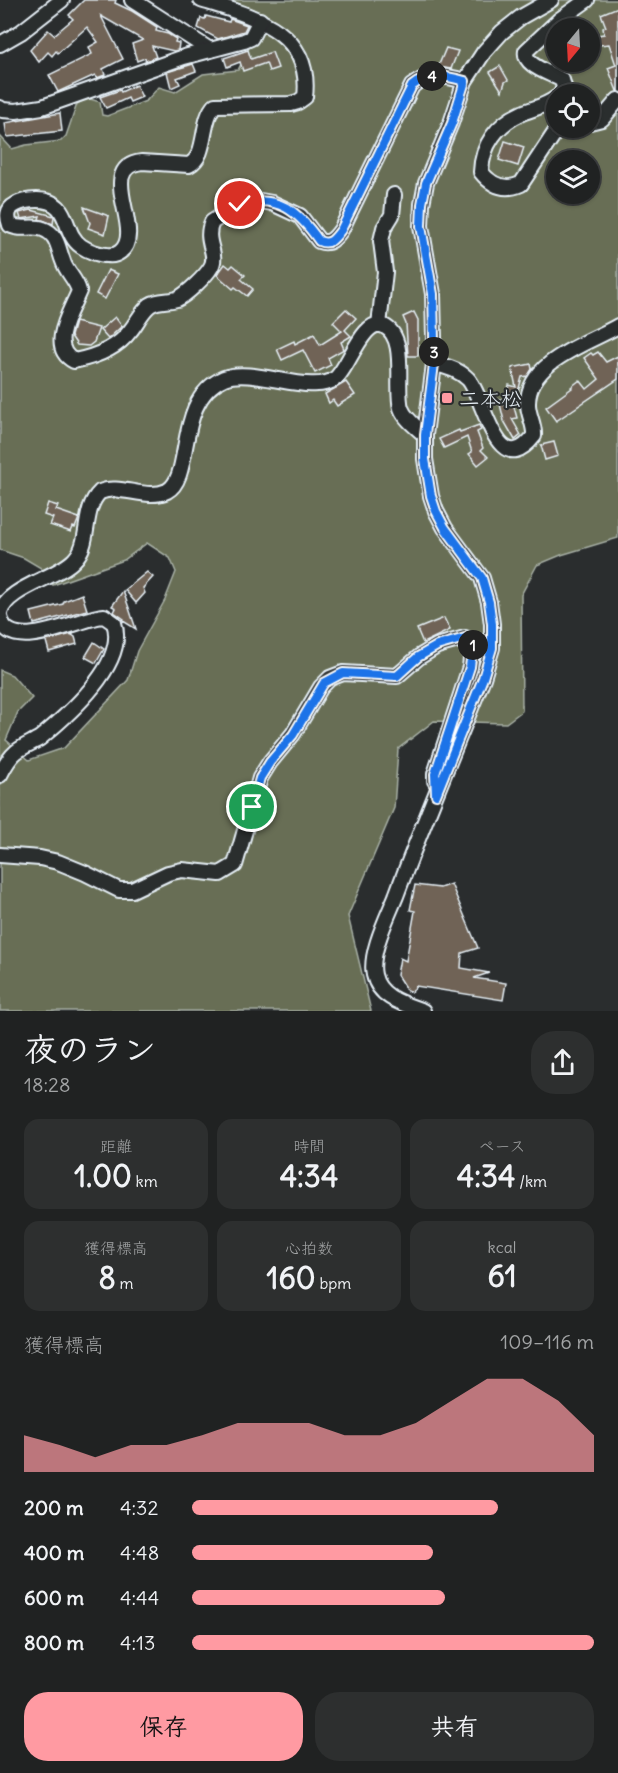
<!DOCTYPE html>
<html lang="ja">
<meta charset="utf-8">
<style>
:root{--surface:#202222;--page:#2d2f2f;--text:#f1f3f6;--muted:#a2a4a5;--line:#3d3f40;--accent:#ff9aa2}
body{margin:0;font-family:Delius,"Klee One",sans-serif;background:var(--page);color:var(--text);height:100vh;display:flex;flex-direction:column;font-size:22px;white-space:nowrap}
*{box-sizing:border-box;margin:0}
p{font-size:20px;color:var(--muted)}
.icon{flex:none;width:33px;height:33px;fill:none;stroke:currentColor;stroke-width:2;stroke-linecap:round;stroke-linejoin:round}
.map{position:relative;height:1011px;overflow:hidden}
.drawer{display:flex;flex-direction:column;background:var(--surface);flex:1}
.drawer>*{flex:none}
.needle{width:39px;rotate:198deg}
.fabs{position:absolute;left:546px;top:18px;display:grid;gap:12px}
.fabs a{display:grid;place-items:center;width:54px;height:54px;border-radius:50%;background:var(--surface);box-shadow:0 2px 4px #0004,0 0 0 2px var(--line);font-size:30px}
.pin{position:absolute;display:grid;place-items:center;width:51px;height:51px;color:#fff;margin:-26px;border:3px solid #fff;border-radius:50%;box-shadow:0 2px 6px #0007}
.km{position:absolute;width:30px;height:30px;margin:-15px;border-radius:50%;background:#222;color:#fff;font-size:16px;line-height:30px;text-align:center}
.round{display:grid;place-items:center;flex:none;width:63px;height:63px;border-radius:24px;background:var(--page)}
.headline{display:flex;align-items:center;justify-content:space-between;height:102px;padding:0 24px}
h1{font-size:33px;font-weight:700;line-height:45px}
.stats{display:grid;grid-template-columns:repeat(3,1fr);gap:9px;height:102px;padding:6px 24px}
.stats div{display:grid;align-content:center;border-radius:15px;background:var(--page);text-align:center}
.stats b{font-size:30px;font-weight:700}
.stats small{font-size:16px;font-weight:400}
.stats p{font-size:16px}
.chart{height:168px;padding:12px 24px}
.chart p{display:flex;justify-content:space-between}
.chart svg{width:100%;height:108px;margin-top:6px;fill:var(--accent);opacity:.7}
.primary-button{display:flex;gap:12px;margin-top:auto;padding:12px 24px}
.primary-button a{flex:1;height:69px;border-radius:24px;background:var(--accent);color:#111;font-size:24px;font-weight:700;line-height:69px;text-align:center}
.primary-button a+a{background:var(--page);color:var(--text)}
ul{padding:0 24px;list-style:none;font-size:20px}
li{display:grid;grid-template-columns:96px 72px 1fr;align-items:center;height:45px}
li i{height:15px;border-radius:8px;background:var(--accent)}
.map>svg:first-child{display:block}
</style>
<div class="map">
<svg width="618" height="1011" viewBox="0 0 618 1011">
<rect width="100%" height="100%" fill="#2a2d2e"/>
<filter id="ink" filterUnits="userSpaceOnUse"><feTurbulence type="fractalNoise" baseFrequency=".0167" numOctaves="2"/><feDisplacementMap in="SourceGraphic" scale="12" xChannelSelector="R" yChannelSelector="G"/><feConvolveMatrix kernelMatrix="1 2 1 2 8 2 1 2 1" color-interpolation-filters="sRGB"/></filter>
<g filter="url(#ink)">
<!-- green -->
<path fill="#676e54" stroke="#a8b0a6" stroke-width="1.5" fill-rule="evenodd" d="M223,0H618V538L561,555L537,565L521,595L522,711L506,723L434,721L398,749L394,808L348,916L371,1011H0V670L12,675L32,698L18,712L6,740L29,760L64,748L128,680L137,651L165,600L176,572L170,558L147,543L124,560L53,585L41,568L24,558L0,550V136L12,149L26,145L61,141L66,136L77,104L87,98L100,102L102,115L107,116L146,101L159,87L175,92L203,74L238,70L251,44L263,27ZM556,28H590V62H556ZM556,94H590V128H556ZM556,160H590V194H556Z"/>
<!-- building -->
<g fill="#6f6456" stroke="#e8f1f8" stroke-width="1.5">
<polygon points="84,0 116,0 115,3 132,11 157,27 156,31 168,34 176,39 175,42 179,43 178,50 174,51 152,46 156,57 146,61 145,58 137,61 132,44 143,40 101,16 123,59 103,69 105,75 97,78 95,75 58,92 49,75 92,54 89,47 98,42 87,27 58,53 56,51 52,56 48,52 39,62 30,50 48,30 54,35 73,19 69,15"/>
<polygon points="618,7 618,91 617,91 608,68 616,65 609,44 590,46 590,36 604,34 603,28 606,27 601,14"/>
<polygon points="206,16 229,22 230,19 247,25 244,31 218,39 198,28 201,18 205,19"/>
<polygon points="446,48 458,51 451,69 438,67"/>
<polygon points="248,50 251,59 272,52 278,68 269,71 266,63 243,71 240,62 227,67 224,58"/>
<polygon points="193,64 196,71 177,78 180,84 171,88 167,72"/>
<polygon points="500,66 508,80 505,82 502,91 490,72"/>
<polygon points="136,85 142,97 130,102 128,98 106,108 100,97 120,90 121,92"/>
<polygon points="60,113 62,131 7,137 5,123"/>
<polygon points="505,141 524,147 518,166 499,160"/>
<polygon points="84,207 109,216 105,234 88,228 90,223"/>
<polygon points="31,210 54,216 53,224 39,219 40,216 21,219 19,213"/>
<polygon points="225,264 230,268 233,265 245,275 241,279 253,289 247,296 235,287 233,289 217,275"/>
<polygon points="108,270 118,274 105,299 96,294"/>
<polygon points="346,309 356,318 345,330 351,336 341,342 344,349 328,358 331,365 315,373 303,350 282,360 277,349 294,341 295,344 314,334 320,345 342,331 333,322"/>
<polygon points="414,312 418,320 418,356 408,356 406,324 403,317"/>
<polygon points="115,317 122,326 108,339 100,330"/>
<polygon points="75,322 99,328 94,342 89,346 77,345 71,336"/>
<polygon points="598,352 606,362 618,356 618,379 556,421 546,407 572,388 571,387 580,380 587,389 599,379 584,358 591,353 593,355"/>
<polygon points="531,364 532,369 528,376 522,377 514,407 517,418 512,419 521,435 515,440 504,421 499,400 502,399 504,404 509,385 516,387 512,368"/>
<polygon points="346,382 355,395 337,406 333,400 329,403 325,394"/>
<polygon points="479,425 481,430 477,432 483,448 481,450 488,457 478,465 469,454 472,452 467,437 444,448 439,439 459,430 460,432"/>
<polygon points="554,442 558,456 545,460 541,445"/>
<polygon points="48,503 58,506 56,510 79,518 75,528 73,527 71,532 50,525 53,518 44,515"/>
<polygon points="147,572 153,577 143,588 145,593 136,603 125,590"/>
<polygon points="123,591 129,608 136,629 123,621 124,619 114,612 116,608 112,606"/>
<polygon points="82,594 87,610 34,624 31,612 63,604 64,601"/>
<polygon points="444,618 450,630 423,643 417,629"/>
<polygon points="75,633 72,635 75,637 77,644 49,652 46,641"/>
<polygon points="94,642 104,649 96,663 85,657"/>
<polygon points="451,884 478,948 462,953 461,968 489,973 474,978 506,983 503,1000 416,986 412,992 407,991 397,975 400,958 406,961 415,911 410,910 415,885 440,888"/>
</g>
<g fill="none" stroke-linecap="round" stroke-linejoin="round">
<defs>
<g id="minor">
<polyline points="132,0 210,50"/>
<path d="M201,0C251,16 313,30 305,97L298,102L291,104L215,105C200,120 208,156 189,165L142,162C94,167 147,232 120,252C116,255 112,256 107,255C100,255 88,251 81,246C61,232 72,200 37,200C30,200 21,201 15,205C7,209 7,217 10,225C21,231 32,225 43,229C58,234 58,249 63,261C66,272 76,279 79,291C71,311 47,347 74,361C94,357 117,349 130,331C137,323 141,312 150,305C159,299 167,302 177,299C186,295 206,276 211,267C219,254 203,241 212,222L240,204L255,200L272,203L300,216L319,241C330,245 335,238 341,230L412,86C429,72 446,76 465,81"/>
<polyline points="0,44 21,32 62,0"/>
<path d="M561,94L564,87L562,80C551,73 523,66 526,51L559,20L587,0"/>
<path d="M556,98C546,106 534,108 522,113C497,124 482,145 481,172C492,186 505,191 521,184L558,128"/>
<polyline points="0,108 2,110 16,111 42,107 184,57 244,41 251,38 260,20"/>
<polyline points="590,122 602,119 618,100"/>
<polyline points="379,325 385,272 381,241 384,228 392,215 394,195"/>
<path d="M434,364C446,366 459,370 468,379C485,397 496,484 534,436C535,425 528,415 528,404C527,361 589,343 618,326"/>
<path d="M0,613C6,588 57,578 74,560C92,543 81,510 100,492C120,483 146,501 167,491C194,477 174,400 224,378C253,366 314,397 336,378C349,367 364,316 384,326C408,338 395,386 401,408C405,419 416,427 425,435"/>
<path d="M0,617C9,657 81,617 104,616L114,623C128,663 68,715 40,738C32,743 23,746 16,752C9,758 4,767 0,775"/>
<polyline points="0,855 40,858 58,862 85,873 119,890 132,890 168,873 182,870 220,874 235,865 260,778 270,762 293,734 321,687 330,678 343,673 397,676 419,657 437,646 465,638 473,642 470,667 435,774 435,781"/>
<path d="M423,1011C404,1004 379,998 374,975C369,953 388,916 396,896C423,823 454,751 483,678L492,648V624L489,602L482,578L445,528L436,511L431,496L425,459V435L434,364V339L433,294L421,226L422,204L426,183L451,123L465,81L484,52L502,32L521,17L551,0"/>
</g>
</defs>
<!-- minor casing -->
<use href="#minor" stroke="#e8f1f8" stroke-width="18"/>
<!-- minor -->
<use href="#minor" stroke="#2a2d2e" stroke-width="14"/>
</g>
</g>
<g fill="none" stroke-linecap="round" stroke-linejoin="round" filter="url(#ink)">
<defs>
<path id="route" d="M240,204C278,194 298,211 319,241C330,246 335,238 341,230L412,86C429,72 446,76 465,81L452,123L426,183L422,204L421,226L433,294L434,339V364L425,435V459L431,496L436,511L445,528L482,578L489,602L492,624V648L483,678L436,795L435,774L470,667L473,642L465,638L437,646L418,657L397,676L343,673L324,683L293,735L270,762L260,778L252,807"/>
</defs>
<!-- route casing -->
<use href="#route" stroke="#fff" stroke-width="12"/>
<!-- route -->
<use href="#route" stroke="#1a73e8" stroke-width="8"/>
</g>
<!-- markers -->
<rect fill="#ff9aa2" stroke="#2a2d2e" stroke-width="2" x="441" y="392" width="12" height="12" rx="3"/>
<g text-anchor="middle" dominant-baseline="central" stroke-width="4.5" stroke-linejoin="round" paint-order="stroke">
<!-- poi labels -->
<g font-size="21" fill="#e8f1f8" stroke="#2a2d2e" text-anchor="start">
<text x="459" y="398">二本松</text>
</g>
</g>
</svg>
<div class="fabs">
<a><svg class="needle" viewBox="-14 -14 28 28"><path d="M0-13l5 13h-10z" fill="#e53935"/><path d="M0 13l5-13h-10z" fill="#a2a4a5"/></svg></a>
<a><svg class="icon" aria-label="locate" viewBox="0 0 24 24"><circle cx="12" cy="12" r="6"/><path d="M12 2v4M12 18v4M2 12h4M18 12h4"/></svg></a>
<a><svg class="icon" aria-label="layers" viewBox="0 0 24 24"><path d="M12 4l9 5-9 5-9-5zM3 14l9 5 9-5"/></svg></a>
</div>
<div class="pin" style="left:252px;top:807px;background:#1e9e55"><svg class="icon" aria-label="arrive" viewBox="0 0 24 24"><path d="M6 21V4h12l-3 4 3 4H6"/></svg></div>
<div class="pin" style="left:240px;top:204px;background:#d93025"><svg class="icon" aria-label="check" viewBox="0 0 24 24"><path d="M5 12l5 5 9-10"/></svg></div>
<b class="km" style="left:473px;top:645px">1</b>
<b class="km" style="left:434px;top:352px">3</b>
<b class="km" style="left:432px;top:76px">4</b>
</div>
<section class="drawer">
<div class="headline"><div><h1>夜のラン</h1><p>18:28</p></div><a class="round"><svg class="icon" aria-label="share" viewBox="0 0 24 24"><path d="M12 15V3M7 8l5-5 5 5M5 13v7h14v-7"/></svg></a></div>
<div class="stats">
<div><p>距離</p><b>1.00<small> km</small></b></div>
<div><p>時間</p><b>4:34</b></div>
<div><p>ペース</p><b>4:34<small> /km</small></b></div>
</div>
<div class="stats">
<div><p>獲得標高</p><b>8<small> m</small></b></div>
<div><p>心拍数</p><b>160<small> bpm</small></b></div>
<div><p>kcal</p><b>61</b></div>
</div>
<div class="chart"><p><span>獲得標高</span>109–116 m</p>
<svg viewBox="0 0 160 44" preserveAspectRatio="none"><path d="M0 44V29L10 33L20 38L30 33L40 33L50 29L60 24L70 24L80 24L90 29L100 29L110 24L120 15L130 6L140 6L150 15L160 29V44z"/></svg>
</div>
<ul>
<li><b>200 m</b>4:32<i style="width:76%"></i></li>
<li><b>400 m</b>4:48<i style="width:60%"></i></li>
<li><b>600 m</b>4:44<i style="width:63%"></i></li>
<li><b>800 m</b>4:13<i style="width:100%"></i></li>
</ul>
<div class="primary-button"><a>保存</a><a>共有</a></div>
</section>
